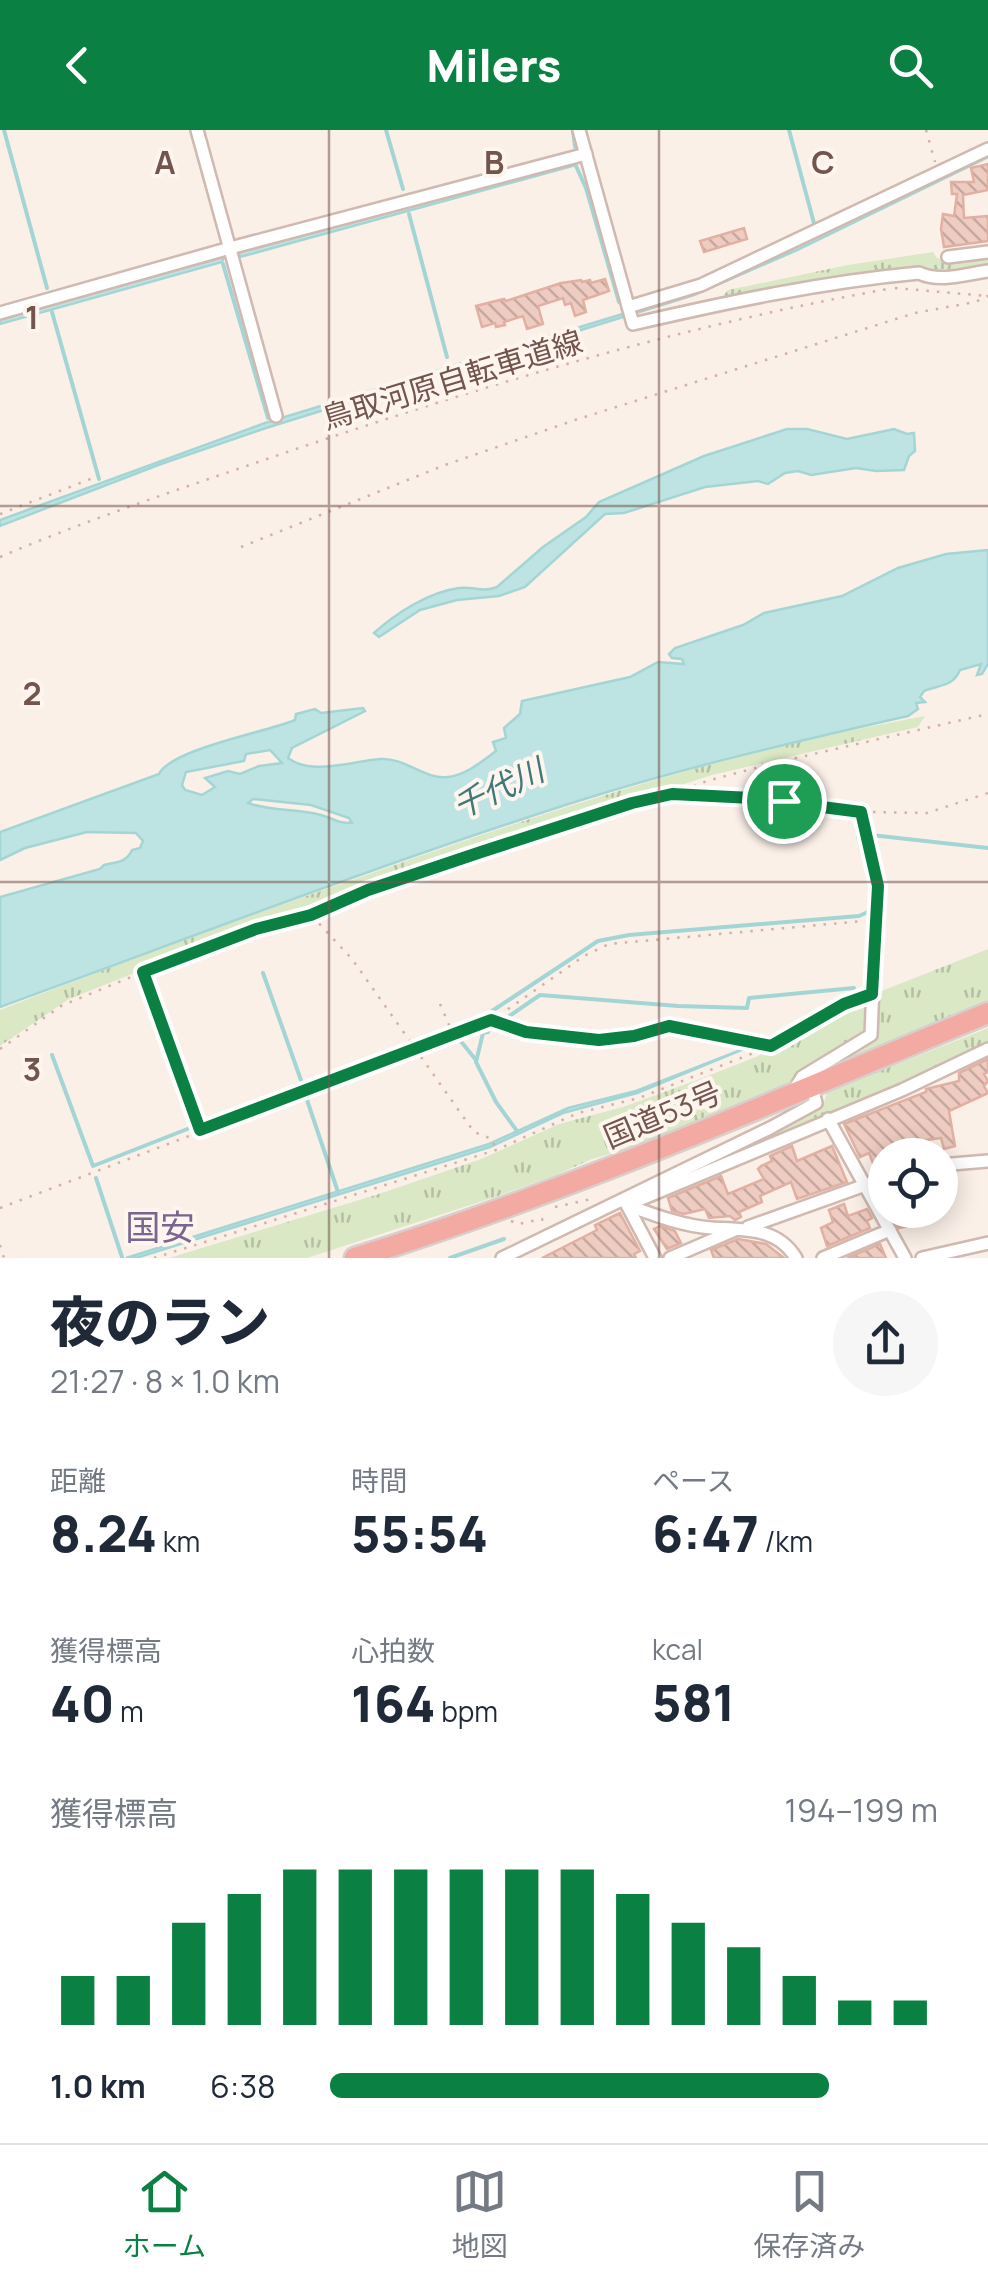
<!DOCTYPE html>
<html lang="ja">
<meta charset="utf-8">
<style>
:root{--surface:#fff;--page:#f6f6f7;--text:#1f2937;--muted:#747a83;--line:#e0e1e3;--accent:#0b8043}
body{margin:0;font-family:Manrope,"Noto Sans JP",sans-serif;background:var(--page);color:var(--text);height:100vh;display:flex;flex-direction:column;font-size:38px;white-space:nowrap}
*{box-sizing:border-box;margin:0}
p{font-size:32px;color:var(--muted)}
.icon{flex:none;width:55px;height:55px;fill:none;stroke:currentColor;stroke-width:2;stroke-linecap:round;stroke-linejoin:round}
.map{position:relative;height:1128px;overflow:hidden}
.side{display:flex;flex-direction:column;background:var(--surface);flex:1}
.side>*{flex:none}
.buttons{position:absolute;left:868px;top:1008px;display:grid;gap:20px}
.buttons a{display:grid;place-items:center;width:90px;height:90px;border-radius:50%;background:var(--surface);box-shadow:0 5px 25px #0003;font-size:50px}
.pin{position:absolute;display:grid;place-items:center;width:85px;height:85px;color:#fff;margin:-42px;border:5px solid #fff;border-radius:50%;box-shadow:0 2px 10px #0007}
.round{display:grid;place-items:center;flex:none;width:105px;height:105px;border-radius:52px;background:var(--page)}
.headline{display:flex;align-items:center;justify-content:space-between;height:170px;padding:0 50px}
h1{font-size:55px;font-weight:800;line-height:75px}
.metrics{display:grid;grid-template-columns:repeat(3,1fr);gap:15px;height:170px;padding:10px 50px}
.metrics div{display:grid;align-content:center}
.metrics b{font-size:50px;font-weight:800}
.metrics small{font-size:28px;font-weight:400}
.metrics p{font-size:28px}
.chart{height:280px;padding:20px 50px}
.chart p{display:flex;justify-content:space-between}
.chart svg{width:100%;height:180px;margin-top:10px;stroke:var(--accent);stroke-width:6}
ul{padding:0 50px;list-style:none;font-size:32px}
li{display:grid;grid-template-columns:160px 120px 1fr;align-items:center;height:75px}
li i{height:25px;border-radius:12px;background:var(--accent)}
header{display:flex;justify-content:space-between;align-items:center;height:130px;padding:0 50px;background:var(--accent);color:#fff;font-size:45px;font-weight:800}
.menu{display:flex;justify-content:space-around;align-items:center;height:140px;border-top:2px solid var(--line);background:var(--surface);font-size:28px;color:var(--muted)}
.menu a{display:grid;justify-items:center;gap:5px}
.menu .current{color:var(--accent)}
.map>svg:first-child{display:block}
</style>
<header><svg class="icon" aria-label="back" viewBox="0 0 24 24"><path d="M15 5l-7 7 7 7"/></svg>Milers<svg class="icon" aria-label="search" viewBox="0 0 24 24"><circle cx="10" cy="10" r="6"/><path d="M15 15l6 6"/></svg></header>
<div class="map">
<svg width="988" height="1128" viewBox="0 0 988 1128">
<defs>
<pattern id="grass-tufts" width="24" height="20" patternUnits="userSpaceOnUse" patternTransform="scale(2.5)"><rect width="24" height="20" fill="#dae8c6"/><path d="M3 7l-1-3M5 7V3M7 7l1-3M15 17l-1-3M17 17v-4M19 17l1-3" fill="none" stroke="#b5bfa3"/></pattern>
<pattern id="building-back-hatch" width="6" height="6" patternUnits="userSpaceOnUse" patternTransform="scale(2.5)"><rect width="6" height="6" fill="#efccc1"/><path d="M-1 5l2 2M0 0l6 6M5-1l2 2" fill="none" stroke="#c6a89f"/></pattern>
</defs>
<rect width="100%" height="100%" fill="#fbf0e8"/>
<!-- grass -->
<g fill="url(#grass-tufts)">
<path d="M933,122L937,128L948,131L988,126V136C953,141 921,138 886,142C831,147 777,159 722,167L728,160L848,135Z"/>
<path d="M925,586L918,597L712,645L424,738L308,782L258,794L69,869L0,916V880C125,831 251,785 378,741C556,678 738,619 925,586Z"/>
<polygon points="988,819 988,875 811,945 867,913 874,864"/>
<polygon points="866,868 869,870 867,902 794,952 631,1018 592,1029 554,1046 495,1067 307,1128 169,1128 379,1064 481,1029 559,994 623,977 697,950 756,927"/>
<polygon points="988,898 988,914 885,961 633,1067 816,979 824,973 827,962"/>
</g>
<!-- water -->
<g fill="#bde4e3" stroke="#a4d5d5" stroke-width="2.5" fill-rule="evenodd">
<polygon points="988,22 988,27 795,121 694,165 266,298 161,334 0,396 0,390 265,293 639,179"/>
<polygon points="577,31 576,35 240,127 239,122"/>
<polygon points="224,127 222,132 0,194 0,189"/>
<path d="M787,299H807L847,309L894,299L907,304L914,303L915,321L909,326L904,340L876,341L856,338L811,345L798,341L785,343L768,354L758,351L705,357L624,383L605,384L525,457L499,466L457,470L420,480L379,507L374,503C396,483 429,462 459,458C473,456 482,463 497,457L543,417L586,387L599,372L704,326Z"/>
<path d="M988,420V534L982,544L977,545L981,534L960,540C953,557 938,555 924,561L920,567L925,572L916,573L918,579L908,586C798,611 686,637 578,671C383,733 192,807 0,877V767L100,739L104,735C116,732 126,733 132,720L140,718L143,711L136,703L87,702L25,718L0,730V702L159,644C171,619 267,602 295,590L296,584L315,579L321,583L363,578L365,581L292,618L288,628C311,646 354,631 380,629C405,627 424,650 448,647C466,645 481,632 496,621L493,612L506,608L504,598L520,584L522,571L630,547L658,532L684,534L682,529L672,528L669,524L675,518L743,495L764,483L842,466L898,438L946,424ZM270,620L282,633L259,636L240,644L228,641L205,648L215,657L202,665L185,660L182,655L186,642L244,631L246,624ZM253,669L311,675L349,688L352,693C336,693 335,689 321,685C297,678 272,682 248,673Z"/>
<polygon points="746,918 637,963 563,983 490,1017 136,1128 126,1128 489,1014 568,978 636,961"/>
</g>
<g fill="none" stroke-linecap="round" stroke-linejoin="round">
<!-- stream -->
<g stroke="#a4d5d5" stroke-width="4">
<polyline points="4,0 47,158"/>
<polyline points="191,0 222,111"/>
<polyline points="386,0 403,59"/>
<polyline points="573,0 575,17"/>
<polyline points="789,0 815,97"/>
<polyline points="576,36 586,58 619,172"/>
<polyline points="409,84 447,227"/>
<polyline points="223,134 268,288"/>
<polyline points="52,182 99,349"/>
<polyline points="871,705 988,718"/>
<polyline points="858,706 872,759"/>
<polyline points="263,843 302,953"/>
<polyline points="505,889 540,865 678,876 747,878 749,868 854,858"/>
<polyline points="488,902 483,903 476,932 496,972 517,1001"/>
<polyline points="459,909 476,930"/>
<polyline points="52,925 93,1036 195,996"/>
<polyline points="306,967 338,1062"/>
<polyline points="202,994 483,887 598,811 629,805 859,786 868,782 871,774"/>
<polyline points="96,1048 122,1127"/>
<polyline points="956,1126 988,1119"/>
<polyline points="450,1128 504,1109"/>
</g>
</g>
<!-- building -->
<g fill="url(#building-back-hatch)" stroke="#e1b0a2" stroke-width="2.5">
<polygon points="988,34 988,60 963,65 964,88 988,86 988,111 944,117 941,99 943,84 954,86 957,64 952,64 951,52 974,52 971,38"/>
<polygon points="744,98 747,109 704,122 700,111"/>
<polygon points="605,149 609,161 583,170 586,182 575,186 571,173 565,175 563,168 538,176 543,194 527,199 523,186 504,192 505,195 496,197 495,193 482,197 476,176 504,169 506,171 561,153 581,150 582,152 590,150 591,153"/>
<polygon points="988,929 988,942 984,944 988,951 984,956 988,963 949,981 955,1016 944,1019 941,1008 919,1011 906,1018 888,1021 885,1039 876,1041 869,1023 860,1027 844,994 926,962 926,959 959,951 959,943"/>
<polygon points="792,1016 797,1031 832,1016 847,1052 797,1069 791,1052 760,1066 762,1072 739,1082 741,1087 735,1090 730,1086 709,1088 705,1079 684,1084 672,1081 668,1068 721,1046 728,1064 764,1049 758,1039 761,1036 772,1031 770,1026"/>
<polygon points="844,1074 848,1086 867,1079 872,1088 867,1091 870,1098 827,1116 821,1098 833,1092 829,1080"/>
<polygon points="890,1080 907,1080 912,1095 899,1098"/>
<polygon points="620,1083 640,1121 634,1124 636,1128 542,1128 597,1100 595,1095"/>
<polygon points="660,1096 675,1101 681,1113 667,1119 654,1099"/>
<polygon points="738,1109 766,1114 784,1128 714,1128 711,1120"/>
<polygon points="880,1114 886,1128 847,1128"/>
</g>
<g fill="none" stroke-linecap="round" stroke-linejoin="round">
<defs>
<g id="street">
<polyline points="197,0 276,286"/>
<path d="M579,0L633,194C728,172 822,152 919,143C940,153 966,144 988,141"/>
<polyline points="948,127 988,122"/>
<polyline points="628,177 701,155 988,19"/>
<polyline points="0,183 230,118 586,24"/>
<polyline points="793,962 802,947 871,905 877,756 861,682"/>
<polyline points="828,989 905,1128"/>
<polyline points="940,1035 988,1031"/>
<polyline points="627,1075 902,960 988,919"/>
<path d="M627,1075C654,1085 683,1096 712,1098C745,1100 777,1097 796,1128"/>
<polyline points="627,1075 655,1128"/>
<polyline points="748,1097 885,1048"/>
<polyline points="502,1128 770,998 816,973 812,956"/>
<polyline points="670,1128 735,1100"/>
<polyline points="823,1128 890,1100"/>
<polyline points="922,1128 988,1113"/>
</g>
<path id="highway" d="M355,1128C571,1061 779,969 988,883"/>
</defs>
<!-- street casing -->
<use href="#street" stroke="#cfb9b1" stroke-width="16"/>
<!-- highway casing -->
<use href="#highway" stroke="#d8cfcd" stroke-width="25"/>
<!-- path -->
<g stroke="#d4afa4" stroke-width="2.5" stroke-dasharray="2.5 8" stroke-linecap="butt">
<polyline points="926,0 935,32"/>
<polyline points="895,158 987,166"/>
<polyline points="0,384 93,348"/>
<polyline points="241,417 445,335 575,290 915,183 975,172 988,166"/>
<path d="M0,427C96,386 195,354 293,320C488,254 685,195 888,159"/>
<polyline points="674,664 707,651 770,634 988,584"/>
<polyline points="873,682 927,683 988,663"/>
<polyline points="312,786 352,829 474,1002 492,1009 496,1020"/>
<polyline points="143,844 200,1000"/>
<polyline points="440,874 453,904"/>
<polyline points="493,891 526,903 599,910 669,896 769,916"/>
<polyline points="0,919 61,876 143,842 274,793 311,785 367,760 633,673 672,664 752,668 850,680"/>
<polyline points="555,1077 596,1068"/>
<polyline points="0,1078 491,891 584,826 609,814 863,791"/>
<polyline points="511,1091 518,1094 542,1089 544,1094"/>
<polyline points="0,1115 4,1128"/>
<polyline points="154,1128 496,1020 578,983 639,968 779,913 862,865"/>
</g>
<!-- street -->
<use href="#street" stroke="#fff" stroke-width="11"/>
<!-- highway -->
<use href="#highway" stroke="#f2aaa2" stroke-width="20"/>
</g>
<g fill="none" stroke-linecap="round" stroke-linejoin="round">
<defs>
<polygon id="route" points="672,664 752,668 861,682 878,756 872,864 844,874 771,916 669,896 634,906 599,910 526,902 491,890 200,1000 143,842 256,799 311,785 368,760 481,722 632,673"/>
</defs>
<!-- route casing -->
<use href="#route" stroke="#fff" stroke-width="20"/>
<!-- route -->
<use href="#route" stroke="#0b8043" stroke-width="12"/>
</g>
<!-- grid -->
<path fill="none" stroke="#74554d" stroke-width="2.5" stroke-opacity="0.55" d="M329,0V1128M659,0V1128M0,376H988M0,752H988"/>
<g text-anchor="middle" dominant-baseline="central" stroke-width="8" stroke-linejoin="round" paint-order="stroke">
<!-- street labels -->
<g font-size="30" fill="#74554d" stroke="#fef5ee">
<text transform="translate(452 249) rotate(-17)">鳥取河原自転車道線</text>
<text transform="translate(662 984) rotate(-23)">国道53号</text>
</g>
<!-- water labels -->
<g font-size="32" font-style="italic" fill="#417878" stroke="#fef5ee">
<text transform="translate(498 658) rotate(-25)">千代川</text>
</g>
<!-- quarter labels -->
<g font-size="35" fill="#7a6590" stroke="#fef5ee">
<text x="160" y="1097">国安</text>
</g>
</g>
<g font-size="32" text-anchor="middle" font-weight="bold" fill="#74554d" stroke="#fef5ee" stroke-width="8" stroke-linejoin="round" paint-order="stroke">
<text x="165" y="44">A</text>
<text x="494" y="44">B</text>
<text x="823" y="44">C</text>
<text x="32" y="199">1</text>
<text x="32" y="575">2</text>
<text x="32" y="951">3</text>
</g>
</svg>
<div class="buttons">
<a><svg class="icon" aria-label="locate" viewBox="0 0 24 24"><circle cx="12" cy="12" r="6"/><path d="M12 2v4M12 18v4M2 12h4M18 12h4"/></svg></a>
</div>
<div class="pin" style="left:784px;top:671px;background:#1e9e55"><svg class="icon" aria-label="arrive" viewBox="0 0 24 24"><path d="M6 21V4h12l-3 4 3 4H6"/></svg></div>
</div>
<section class="side">
<div class="headline"><div><h1>夜のラン</h1><p>21:27 · 8 × 1.0 km</p></div><a class="round"><svg class="icon" aria-label="share" viewBox="0 0 24 24"><path d="M12 15V3M7 8l5-5 5 5M5 13v7h14v-7"/></svg></a></div>
<div class="metrics">
<div><p>距離</p><b>8.24<small> km</small></b></div>
<div><p>時間</p><b>55:54</b></div>
<div><p>ペース</p><b>6:47<small> /km</small></b></div>
</div>
<div class="metrics">
<div><p>獲得標高</p><b>40<small> m</small></b></div>
<div><p>心拍数</p><b>164<small> bpm</small></b></div>
<div><p>kcal</p><b>581</b></div>
</div>
<div class="chart"><p><span>獲得標高</span>194–199 m</p>
<svg viewBox="0 0 160 44" preserveAspectRatio="none"><path d="M5 44V32M15 44V32M25 44V19M35 44V12M45 44V6M55 44V6M65 44V6M75 44V6M85 44V6M95 44V6M105 44V12M115 44V19M125 44V25M135 44V32M145 44V38M155 44V38"/></svg>
</div>
<ul>
<li><b>1.0 km</b>6:38<i style="width:82%"></i></li>
</ul>
</section>
<nav class="menu">
<a class="current"><svg class="icon" aria-label="home" viewBox="0 0 24 24"><path d="M3 11l9-7 9 7M6 9v11h12V9"/></svg>ホーム</a>
<a><svg class="icon" aria-label="map" viewBox="0 0 24 24"><path d="M3 6l6-2 6 2 6-2v14l-6 2-6-2-6 2zM9 4v14M15 6v14"/></svg>地図</a>
<a><svg class="icon" aria-label="saved" viewBox="0 0 24 24"><path d="M7 4h10v16l-5-4-5 4z"/></svg>保存済み</a>
</nav>
